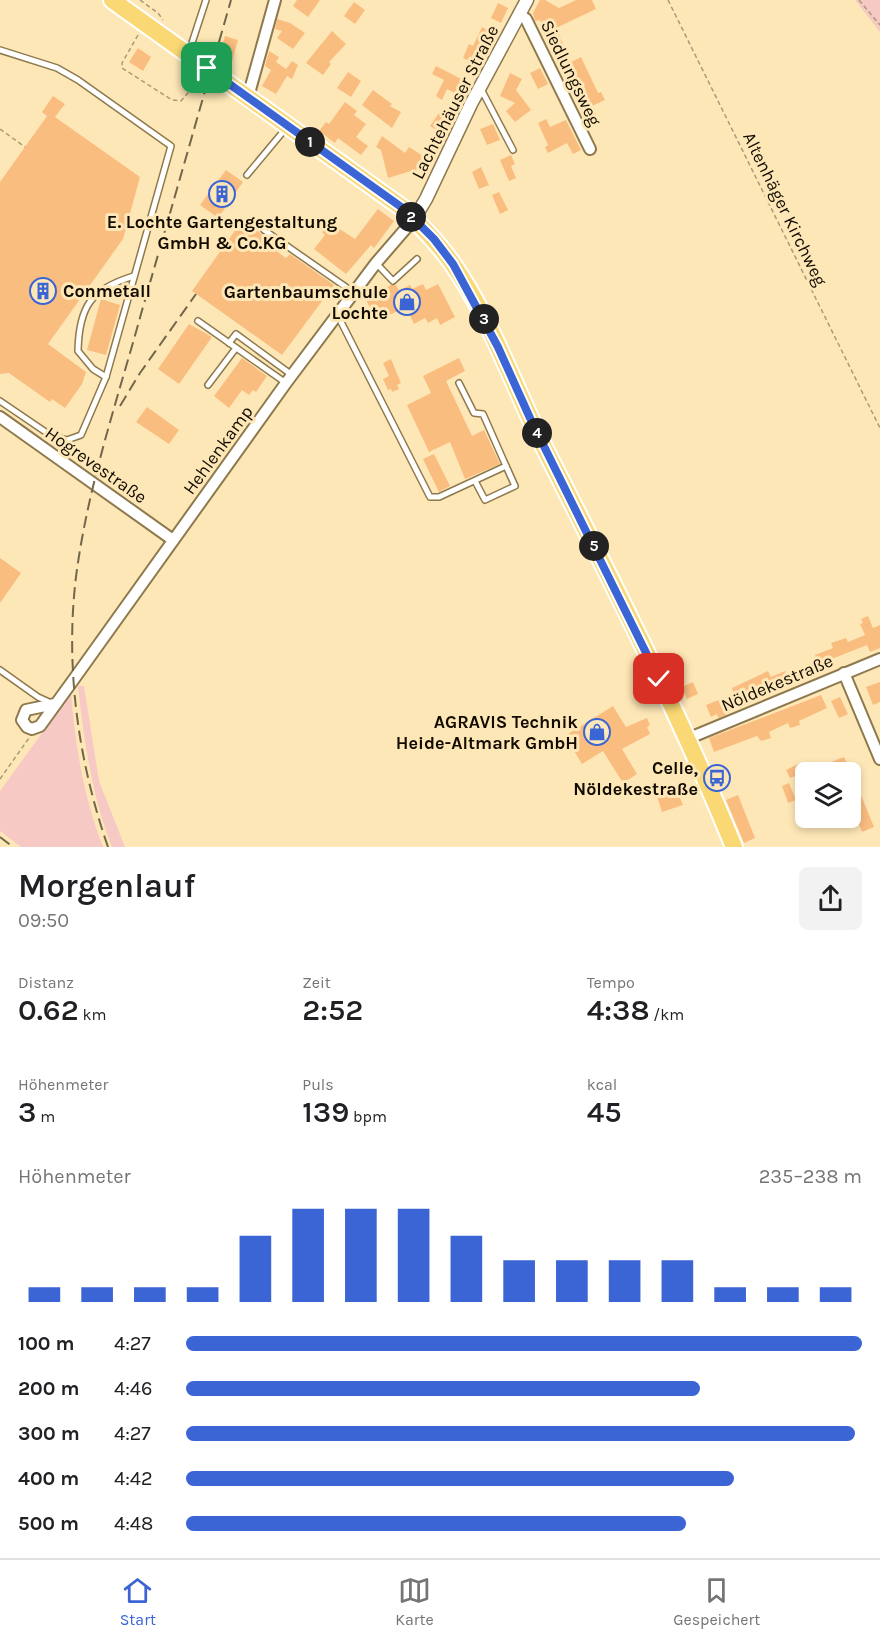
<!DOCTYPE html>
<html lang="de">
<meta charset="utf-8">
<style>
:root{--surface:#fff;--page:#f2f2f2;--text:#202124;--muted:#757577;--line:#e0e0e0;--accent:#3b64d5}
body{margin:0;font-family:Karla,sans-serif;background:var(--page);color:var(--text);height:100vh;display:flex;flex-direction:column;font-size:22px;white-space:nowrap}
*{box-sizing:border-box;margin:0}
p{font-size:20px;color:var(--muted)}
.icon{flex:none;width:33px;height:33px;fill:none;stroke:currentColor;stroke-width:2;stroke-linecap:round;stroke-linejoin:round}
.map{position:relative;height:847px;overflow:hidden}
.panel{display:flex;flex-direction:column;background:var(--surface);flex:1}
.panel>*{flex:none}
.tools{position:absolute;left:795px;top:762px;display:grid;gap:12px}
.tools a{display:grid;place-items:center;width:66px;height:66px;border-radius:9px;background:var(--surface);box-shadow:0 3px 9px #0003;font-size:30px}
.pin{position:absolute;display:grid;place-items:center;width:51px;height:51px;color:#fff;margin:-26px;border-radius:12px;box-shadow:0 3px 9px #0006}
.km{position:absolute;width:30px;height:30px;margin:-15px;border-radius:50%;background:#222;color:#fff;font-size:16px;line-height:30px;text-align:center}
.round{display:grid;place-items:center;flex:none;width:63px;height:63px;border-radius:9px;background:var(--page)}
.summary{display:flex;align-items:center;justify-content:space-between;height:102px;padding:0 18px}
h1{font-size:33px;font-weight:600;line-height:45px}
.stats{display:grid;grid-template-columns:repeat(3,1fr);gap:9px;height:102px;padding:6px 18px}
.stats div{display:grid;align-content:center}
.stats b{font-size:30px;font-weight:600}
.stats small{font-size:16px;font-weight:400}
.stats p{font-size:16px}
.chart{height:168px;padding:12px 18px}
.chart p{display:flex;justify-content:space-between}
.chart svg{width:100%;height:108px;margin-top:6px;stroke:var(--accent);stroke-width:6}
ul{padding:0 18px;list-style:none;font-size:20px}
li{display:grid;grid-template-columns:96px 72px 1fr;align-items:center;height:45px}
li i{height:15px;border-radius:8px;background:var(--accent)}
.dock{display:flex;justify-content:space-around;align-items:center;height:84px;border-top:2px solid var(--line);background:var(--surface);font-size:16px;color:var(--muted)}
.dock a{display:grid;justify-items:center;gap:3px}
.dock .current{color:var(--accent)}
.map>svg:first-child{display:block}
</style>
<div class="map">
<svg width="880" height="847" viewBox="0 0 880 847">
<rect width="100%" height="100%" fill="#fee7b7"/>
<!-- green -->
<g fill="#f6c9c4">
<polygon points="855,0 880,0 880,32"/>
<path d="M78,686H84L99,781L125,847H112C92,796 84,741 78,686Z"/>
<path d="M71,693C75,745 84,798 103,847H21L0,831V791Z"/>
</g>
<!-- building -->
<g fill="#fabd80">
<polygon points="297,0 320,0 308,17 293,6"/>
<polygon points="540,0 545,0 559,8 576,0 592,0 596,9 556,28 571,62 581,57 598,93 601,92 605,100 592,106 597,116 591,119 545,29 543,30 540,20 535,21 533,13"/>
<polygon points="354,2 365,10 355,24 344,16"/>
<polygon points="498,3 508,8 501,23 491,18"/>
<polygon points="277,19 290,23 305,33 293,49 277,38 282,31 275,29"/>
<polygon points="482,27 492,33 476,64 463,58 469,44 473,46"/>
<polygon points="332,31 346,44 329,62 331,64 323,75 306,63"/>
<polygon points="225,36 238,40 232,61 219,57"/>
<polygon points="138,48 151,57 143,71 129,62"/>
<polygon points="269,51 279,57 276,62 286,69 292,61 298,65 292,79 287,76 276,94 262,86 271,70 265,66"/>
<polygon points="436,66 469,83 462,97 447,89 442,100 436,96 444,80 432,74"/>
<polygon points="540,68 548,84 538,89 530,73"/>
<polygon points="348,72 361,81 351,97 337,88"/>
<polygon points="510,73 522,79 516,90 531,110 515,122 506,111 515,103 500,96"/>
<polygon points="373,90 392,104 390,106 401,112 392,128 362,105"/>
<polygon points="53,96 65,104 55,117 140,177 123,239 48,344 86,372 82,384 65,408 52,399 50,402 9,373 0,374 0,182 47,116 42,112"/>
<polygon points="345,102 357,111 354,115 366,124 356,137 368,146 361,155 338,138 335,143 319,131 326,122 329,124"/>
<polygon points="439,113 451,120 443,134 430,126"/>
<polygon points="546,119 550,127 566,120 581,150 573,154 567,143 548,153 545,147 548,145 538,123"/>
<polygon points="493,124 500,140 487,145 480,129"/>
<polygon points="382,136 405,153 409,147 429,160 424,167 388,178 381,150 376,147"/>
<polygon points="511,155 515,164 511,166 516,178 509,181 500,160"/>
<polygon points="481,167 489,185 479,189 472,172"/>
<polygon points="226,170 243,182 218,218 200,205"/>
<polygon points="499,192 508,210 500,214 492,195"/>
<polygon points="378,209 394,221 374,248 371,245 346,274 314,249 325,235 322,232 329,222 355,239"/>
<polygon points="247,223 278,246 275,250 286,258 290,254 334,285 282,355 192,291 239,225 243,227"/>
<polygon points="423,284 426,290 438,284 455,317 440,325 437,318 428,323 425,318 414,324 406,307 377,321 365,298 391,285 396,285 399,291 410,285 412,289"/>
<polygon points="101,299 120,305 106,355 87,350"/>
<polygon points="189,324 212,337 179,384 158,369"/>
<polygon points="242,358 267,376 256,392 253,390 249,395 242,390 229,408 214,396"/>
<polygon points="459,358 465,371 446,381 472,436 484,430 500,464 465,479 450,442 429,452 407,405 431,393 423,376"/>
<polygon points="391,359 401,383 397,385 399,389 392,392 391,389 388,390 383,379 389,376 383,363"/>
<polygon points="147,407 179,430 169,444 136,422"/>
<polygon points="434,454 450,486 439,492 423,459"/>
<polygon points="0,558 21,573 0,603"/>
<polygon points="868,616 873,628 880,625 880,648 870,652 867,645 819,664 815,655 833,648 831,643 846,638 848,642 865,635 860,624 863,623 861,619"/>
<polygon points="814,662 818,673 725,711 726,715 718,718 717,714 711,717 706,705 734,694 732,688 768,671 771,677 785,671 786,674"/>
<polygon points="693,682 698,694 687,699 682,687"/>
<polygon points="880,682 880,702 873,705 866,687"/>
<polygon points="821,695 827,708 799,721 800,725 790,728 788,723 769,732 771,738 761,741 757,736 714,752 709,738"/>
<polygon points="840,697 848,714 839,718 831,701"/>
<polygon points="613,706 626,727 647,718 650,725 647,727 650,734 622,749 637,774 623,783 603,751 582,764 565,736"/>
<polygon points="844,757 850,770 843,772 820,772 818,767"/>
<polygon points="798,764 803,764 806,772 790,778 786,770"/>
<polygon points="789,783 796,800 788,803 782,786"/>
<polygon points="858,788 874,827 862,832 854,811 850,812 850,791"/>
<polygon points="676,789 683,805 662,812 657,796"/>
<polygon points="738,795 755,838 744,843 726,800"/>
</g>
<g fill="none" stroke-linecap="round" stroke-linejoin="round">
<defs>
<g id="service">
<polyline points="0,50 57,68 78,80 171,146 106,377 81,435 67,440 53,437 0,401"/>
<polyline points="189,52 206,0"/>
<polyline points="481,89 513,150"/>
<polyline points="247,175 287,127"/>
<polyline points="264,230 353,292"/>
<polyline points="376,263 393,281 417,259"/>
<polyline points="337,314 430,497 439,497 506,466 483,414 474,413 459,383"/>
<polyline points="198,321 286,383"/>
<polyline points="229,343 236,334 292,375"/>
<path d="M106,377L93,369L78,351C79,306 91,289 134,276"/>
<polyline points="208,385 236,348"/>
<polyline points="475,481 485,500 515,486 506,466"/>
<polyline points="0,670 38,697 51,703"/>
</g>
<g id="minor">
<polyline points="519,14 526,19 590,149"/>
<polyline points="248,97 275,0"/>
<polyline points="0,417 173,540"/>
<polyline points="844,673 880,759"/>
<polyline points="55,704 26,710 22,720 27,727 32,729 40,726 74,679 286,383 376,263 414,219"/>
<polyline points="687,739 880,659"/>
</g>
<polyline id="tertiary" points="414,219 426,199 471,104 527,0"/>
<path id="primary" d="M112,0L404,209C421,226 438,243 452,263C491,319 513,385 543,445C610,578 678,710 734,847"/>
</defs>
<!-- service casing -->
<use href="#service" stroke="#8e794c" stroke-width="8"/>
<!-- minor casing -->
<use href="#minor" stroke="#8e794c" stroke-width="14"/>
<!-- tertiary casing -->
<use href="#tertiary" stroke="#8e794c" stroke-width="15"/>
<!-- primary casing -->
<use href="#primary" stroke="#fff" stroke-width="20"/>
<!-- path -->
<g stroke="#ab9977" stroke-width="1.5" stroke-dasharray="4.5 3" stroke-linecap="butt">
<polyline points="140,0 158,13 163,20"/>
<polyline points="668,0 880,428"/>
<polyline points="859,0 880,25"/>
<polyline points="138,35 122,63 122,68 172,100 181,101 193,87 197,76"/>
<polyline points="0,129 25,147"/>
<polyline points="0,779 29,738"/>
</g>
<!-- service -->
<use href="#service" stroke="#fff" stroke-width="5"/>
<!-- minor -->
<use href="#minor" stroke="#fff" stroke-width="10"/>
<!-- tertiary -->
<use href="#tertiary" stroke="#fff" stroke-width="12"/>
<!-- primary -->
<use href="#primary" stroke="#fad874" stroke-width="16"/>
<!-- rail -->
<g stroke="#73664b" stroke-width="2" stroke-dasharray="12 6" stroke-linecap="butt">
<polyline points="120,406 140,373 196,294"/>
<polyline points="0,837 13,847"/>
<path d="M108,847C76,755 63,653 79,556C92,474 119,394 141,314C171,210 201,105 231,0"/>
</g>
</g>
<g fill="none" stroke-linecap="round" stroke-linejoin="round">
<defs>
<polyline id="route" points="207,68 404,209 434,239 453,264 498,347 530,418 659,679"/>
</defs>
<!-- route casing -->
<use href="#route" stroke="#fff" stroke-width="12"/>
<!-- route -->
<use href="#route" stroke="#3b64d5" stroke-width="8"/>
</g>
<!-- icons -->
<defs>
<symbol id="building-ring" viewBox="-11 -11 22 22"><circle r="9.5" fill="#fee7b7" stroke="#3b64d5" stroke-width="1.5"/><path d="M-4-6H4V6H1V3H-1V6H-4ZM-2.5-4.3h1.7v1.8h-1.7ZM.8-4.3h1.7v1.8H.8ZM-2.5-1h1.7V.8h-1.7ZM.8-1h1.7V.8H.8Z" fill="#3b64d5"/></symbol>
<symbol id="shop-ring" viewBox="-11 -11 22 22"><circle r="9.5" fill="#fee7b7" stroke="#3b64d5" stroke-width="1.5"/><path d="M-5-2.5h2.3a2.7 3.5 0 0 1 5.4 0H5L5.5 6h-11ZM-1.5-2.5h3a1.5 2.3 0 0 0-3 0Z" fill="#3b64d5"/></symbol>
<symbol id="bus-ring" viewBox="-11 -11 22 22"><circle r="9.5" fill="#fee7b7" stroke="#3b64d5" stroke-width="1.5"/><path d="M-5-6H5V4H4V6H2V4H-2V6H-4V4H-5ZM-3.5-4V0h7V-4ZM-3.5 1.2v1.5H-2V1.2ZM2 1.2v1.5H3.5V1.2Z" fill="#3b64d5"/></symbol>
</defs>
<g fill-rule="evenodd">
<use href="#building-ring" x="207" y="179" width="30" height="30"/>
<use href="#building-ring" x="28" y="276" width="30" height="30"/>
<use href="#shop-ring" x="392" y="287" width="30" height="30"/>
<use href="#shop-ring" x="582" y="717" width="30" height="30"/>
<use href="#bus-ring" x="702" y="763" width="30" height="30"/>
</g>
<g text-anchor="middle" dominant-baseline="central" stroke-width="6" stroke-linejoin="round" paint-order="stroke">
<!-- street labels -->
<g font-size="18" fill="#120b00" stroke="#fee7b7">
<text transform="translate(571 73) rotate(64)">Siedlungsweg</text>
<text transform="translate(455 102) rotate(-63)">Lachtehäuser Straße</text>
<text transform="translate(785 209) rotate(64)">Altenhäger Kirchweg</text>
<text transform="translate(218 450) rotate(-54)">Hehlenkamp</text>
<text transform="translate(96 465) rotate(35)">Hogrevestraße</text>
<text transform="translate(777 683) rotate(-23)">Nöldekestraße</text>
</g>
<!-- poi labels -->
<g font-size="18" font-weight="bold" fill="#120b00" stroke="#fee7b7" text-anchor="end">
<text x="222" y="222" text-anchor="middle">E. Lochte Gartengestaltung<tspan x="222" dy="21">GmbH &amp; Co.KG</tspan></text>
<text x="63" y="291" text-anchor="start">Conmetall</text>
<text x="388" y="292">Gartenbaumschule<tspan x="388" dy="21">Lochte</tspan></text>
<text x="578" y="722">AGRAVIS Technik<tspan x="578" dy="21">Heide-Altmark GmbH</tspan></text>
<text x="698" y="768">Celle,<tspan x="698" dy="21">Nöldekestraße</tspan></text>
</g>
</g>
</svg>
<div class="tools">
<a><svg class="icon" aria-label="layers" viewBox="0 0 24 24"><path d="M12 4l9 5-9 5-9-5zM3 14l9 5 9-5"/></svg></a>
</div>
<div class="pin" style="left:207px;top:68px;background:#1e9e55"><svg class="icon" aria-label="arrive" viewBox="0 0 24 24"><path d="M6 21V4h12l-3 4 3 4H6"/></svg></div>
<div class="pin" style="left:659px;top:679px;background:#d93025"><svg class="icon" aria-label="check" viewBox="0 0 24 24"><path d="M5 12l5 5 9-10"/></svg></div>
<b class="km" style="left:310px;top:142px">1</b>
<b class="km" style="left:411px;top:217px">2</b>
<b class="km" style="left:484px;top:319px">3</b>
<b class="km" style="left:537px;top:433px">4</b>
<b class="km" style="left:594px;top:546px">5</b>
</div>
<section class="panel">
<div class="summary"><div><h1>Morgenlauf</h1><p>09:50</p></div><a class="round"><svg class="icon" aria-label="share" viewBox="0 0 24 24"><path d="M12 15V3M7 8l5-5 5 5M5 13v7h14v-7"/></svg></a></div>
<div class="stats">
<div><p>Distanz</p><b>0.62<small> km</small></b></div>
<div><p>Zeit</p><b>2:52</b></div>
<div><p>Tempo</p><b>4:38<small> /km</small></b></div>
</div>
<div class="stats">
<div><p>Höhenmeter</p><b>3<small> m</small></b></div>
<div><p>Puls</p><b>139<small> bpm</small></b></div>
<div><p>kcal</p><b>45</b></div>
</div>
<div class="chart"><p><span>Höhenmeter</span>235–238 m</p>
<svg viewBox="0 0 160 44" preserveAspectRatio="none"><path d="M5 44V38M15 44V38M25 44V38M35 44V38M45 44V17M55 44V6M65 44V6M75 44V6M85 44V17M95 44V27M105 44V27M115 44V27M125 44V27M135 44V38M145 44V38M155 44V38"/></svg>
</div>
<ul>
<li><b>100 m</b>4:27<i style="width:100%"></i></li>
<li><b>200 m</b>4:46<i style="width:76%"></i></li>
<li><b>300 m</b>4:27<i style="width:99%"></i></li>
<li><b>400 m</b>4:42<i style="width:81%"></i></li>
<li><b>500 m</b>4:48<i style="width:74%"></i></li>
</ul>
</section>
<nav class="dock">
<a class="current"><svg class="icon" aria-label="home" viewBox="0 0 24 24"><path d="M3 11l9-7 9 7M6 9v11h12V9"/></svg>Start</a>
<a><svg class="icon" aria-label="map" viewBox="0 0 24 24"><path d="M3 6l6-2 6 2 6-2v14l-6 2-6-2-6 2zM9 4v14M15 6v14"/></svg>Karte</a>
<a><svg class="icon" aria-label="saved" viewBox="0 0 24 24"><path d="M7 4h10v16l-5-4-5 4z"/></svg>Gespeichert</a>
</nav>
